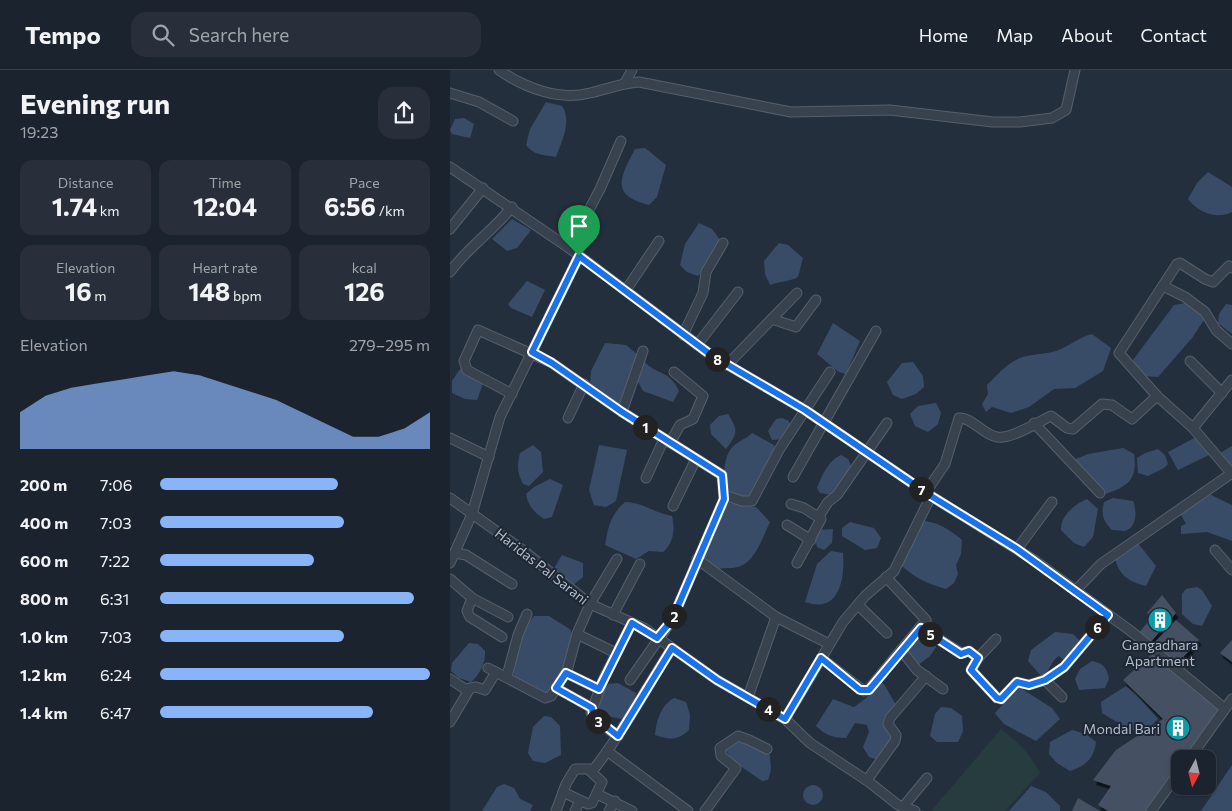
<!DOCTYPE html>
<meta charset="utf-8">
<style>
:root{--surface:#1b232e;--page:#282f3a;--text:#f1f3f6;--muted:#a0a4aa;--line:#39404a;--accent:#8ab4f8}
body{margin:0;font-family:Commissioner,sans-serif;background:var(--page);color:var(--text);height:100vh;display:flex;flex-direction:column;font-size:19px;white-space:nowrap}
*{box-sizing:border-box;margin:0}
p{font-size:16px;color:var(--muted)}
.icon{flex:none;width:28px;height:28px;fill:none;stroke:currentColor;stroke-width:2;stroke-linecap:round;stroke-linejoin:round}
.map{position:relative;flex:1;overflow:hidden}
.details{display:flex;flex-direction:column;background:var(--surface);width:450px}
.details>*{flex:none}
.needle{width:32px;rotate:187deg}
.controls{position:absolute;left:721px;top:680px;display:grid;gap:10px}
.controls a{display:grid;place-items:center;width:45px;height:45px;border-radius:10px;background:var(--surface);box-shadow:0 1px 4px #0004,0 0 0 1px var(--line);font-size:25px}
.pin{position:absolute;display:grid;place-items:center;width:42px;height:42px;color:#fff;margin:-51px -21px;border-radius:50% 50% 50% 0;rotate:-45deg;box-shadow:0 0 5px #0007}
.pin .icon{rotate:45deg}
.km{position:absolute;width:25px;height:25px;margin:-12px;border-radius:50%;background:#222;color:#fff;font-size:14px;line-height:25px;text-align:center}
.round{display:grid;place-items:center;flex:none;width:52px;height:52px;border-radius:15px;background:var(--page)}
.head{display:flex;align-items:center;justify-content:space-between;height:85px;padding:0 20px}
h1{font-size:28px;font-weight:700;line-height:38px}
.figures{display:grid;grid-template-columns:repeat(3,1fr);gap:8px;height:85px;padding:5px 20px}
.figures div{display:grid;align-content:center;border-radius:12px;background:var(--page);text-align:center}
.figures b{font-size:25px;font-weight:700}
.figures small{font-size:14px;font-weight:400}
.figures p{font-size:14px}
.chart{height:140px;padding:10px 20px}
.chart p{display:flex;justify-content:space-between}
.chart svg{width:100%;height:90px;margin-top:5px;fill:var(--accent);opacity:.7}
ul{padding:0 20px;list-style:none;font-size:16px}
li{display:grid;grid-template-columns:80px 60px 1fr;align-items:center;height:38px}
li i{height:12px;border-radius:6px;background:var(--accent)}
header{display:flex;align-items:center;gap:30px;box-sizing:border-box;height:70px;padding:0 25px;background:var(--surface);border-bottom:1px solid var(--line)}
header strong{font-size:24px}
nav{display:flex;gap:28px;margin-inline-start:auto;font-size:18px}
.search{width:350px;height:45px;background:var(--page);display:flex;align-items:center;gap:12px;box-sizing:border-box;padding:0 18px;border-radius:15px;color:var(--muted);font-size:19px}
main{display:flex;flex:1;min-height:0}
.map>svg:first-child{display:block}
</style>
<header>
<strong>Tempo</strong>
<div class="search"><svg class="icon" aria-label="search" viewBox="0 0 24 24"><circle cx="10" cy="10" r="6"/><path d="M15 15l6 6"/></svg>Search here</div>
<nav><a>Home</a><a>Map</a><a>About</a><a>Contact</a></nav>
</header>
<main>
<section class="details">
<div class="head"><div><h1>Evening run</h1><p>19:23</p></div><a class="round"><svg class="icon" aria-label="share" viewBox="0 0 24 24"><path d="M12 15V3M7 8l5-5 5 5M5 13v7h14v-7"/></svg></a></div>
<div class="figures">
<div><p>Distance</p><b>1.74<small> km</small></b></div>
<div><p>Time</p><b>12:04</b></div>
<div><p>Pace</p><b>6:56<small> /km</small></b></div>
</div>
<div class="figures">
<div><p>Elevation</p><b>16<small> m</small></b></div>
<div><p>Heart rate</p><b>148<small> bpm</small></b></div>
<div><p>kcal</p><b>126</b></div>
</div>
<div class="chart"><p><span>Elevation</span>279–295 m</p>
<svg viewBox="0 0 160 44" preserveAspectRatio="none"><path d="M0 44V26L10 18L20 14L30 12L40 10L50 8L60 6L70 8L80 12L90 16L100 20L110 26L120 32L130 38L140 38L150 34L160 26V44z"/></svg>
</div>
<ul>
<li><b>200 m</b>7:06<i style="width:66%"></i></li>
<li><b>400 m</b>7:03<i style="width:68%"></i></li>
<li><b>600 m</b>7:22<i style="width:57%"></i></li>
<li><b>800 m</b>6:31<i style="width:94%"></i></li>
<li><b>1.0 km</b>7:03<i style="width:68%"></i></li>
<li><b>1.2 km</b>6:24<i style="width:100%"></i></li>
<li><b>1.4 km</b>6:47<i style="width:79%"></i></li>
</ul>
</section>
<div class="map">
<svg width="782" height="741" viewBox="0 0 782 741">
<defs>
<filter id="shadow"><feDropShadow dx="2.5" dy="4.5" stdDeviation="0" flood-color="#0009"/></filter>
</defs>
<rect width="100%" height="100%" fill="#242f3e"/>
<!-- green -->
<path fill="#263c3f" d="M551,659C567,671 581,685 590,703L555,741H481Z"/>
<!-- water -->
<g fill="#394c67">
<path d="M96,32L112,36C122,51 112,71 106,87C94,85 83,85 76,75L80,59Z"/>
<polygon points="14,48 24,54 20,68 2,64 0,60 5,49"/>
<path d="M195,78L216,95L207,127L199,135C160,125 170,108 185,79Z"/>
<path d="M758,102L782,117V142C766,150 748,142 738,129L747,113Z"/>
<polygon points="62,149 81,160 67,178 57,181 42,169"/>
<polygon points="249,153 262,159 271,171 255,200 248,206 237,202 230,195 235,174"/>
<path d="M329,173L338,175L353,188L348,207C339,212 330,211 320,215L315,204L314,191Z"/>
<polygon points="77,211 95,220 82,247 61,238 58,234"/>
<polygon points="736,233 756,247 742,268 708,307 694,306 683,290 724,235"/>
<polygon points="776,234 782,235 782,264 768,253 769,244"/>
<polygon points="383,253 410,271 396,304 389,302 367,284"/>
<path d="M642,264L661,278L653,301L625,318L604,319L579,337L561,343L542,337L536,342L532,334L538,324L537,315C548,304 558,292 573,287C586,283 598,285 611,279C622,274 630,267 642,264Z"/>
<polygon points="155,273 176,275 188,285 170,335 140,315 141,301"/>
<path d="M194,291C205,305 219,299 229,321L223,332L193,321L188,312Z"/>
<polygon points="463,292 473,306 474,317 466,324 452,329 443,325 437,312 452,293"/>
<polygon points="10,299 34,311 27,330 15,329 2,323 2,311"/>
<polygon points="486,333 491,343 488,354 478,362 465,356 460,344 468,336"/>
<path d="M278,344C289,361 287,364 276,379L261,364L260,355L269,346Z"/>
<polygon points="332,348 339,351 341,359 333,369 322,370 318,361 326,349"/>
<path d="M302,363L324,375L325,384L302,426C273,435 269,398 280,380C285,372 295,370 302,363Z"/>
<polygon points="748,366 761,384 728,400 718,382"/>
<path d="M83,375L91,382L93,402L79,416L73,414C67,403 67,395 70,383Z"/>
<polygon points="149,375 177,380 166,431 156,437 144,435 139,420"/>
<polygon points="782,376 782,399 770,383"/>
<path d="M673,378L684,384C688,410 677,417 655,424L627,398L626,389L638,384Z"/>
<polygon points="708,379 715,385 718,394 714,398 698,406 688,403 687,388 695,383"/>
<path d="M391,385L398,389L401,396L383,425L370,423L367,418C372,405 378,391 391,385Z"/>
<path d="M100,409L113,415L102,447L94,449C84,442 78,436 76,424L84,417Z"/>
<polygon points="759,424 782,435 782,471 757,462 731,464 731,456 736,454 730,443"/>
<path d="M663,428L683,431C687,440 687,458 675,461C671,461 666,460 662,460C653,451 651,445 654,432Z"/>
<path d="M637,429L648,439L643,467L634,477L624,473L611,460C610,446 625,434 637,429Z"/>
<path d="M175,432C195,433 204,443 222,446C225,459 224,473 213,482L199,481L186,489L155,475C158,457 161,444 175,432Z"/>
<path d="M279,433L306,437L320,452C313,466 305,493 288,497C281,499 275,497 268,499L252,488L272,439Z"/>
<path d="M470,451C487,451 499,459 512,470L511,484L506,495L508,504L504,513L496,519C478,514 465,508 452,496Z"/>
<polygon points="400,452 424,458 431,468 427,478 415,480 392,466 392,458"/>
<polygon points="383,459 382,473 374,480 367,477 365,468 369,460"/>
<path d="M687,472L706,496L696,516C679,512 668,505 665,487Z"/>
<path d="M381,481L393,483C395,510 389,544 355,532L367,494Z"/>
<polygon points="112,485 133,493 133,507 122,516 103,500"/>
<polygon points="747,517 752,520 762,536 752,556 743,554 732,544 732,524 736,519"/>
<path d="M84,546H99L121,560C122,586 111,604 98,626C89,621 75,617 67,609C54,597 75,556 84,546Z"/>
<path d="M605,562L623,564L631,572L623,593L618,594L609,586C600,591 601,601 592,607L578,591L581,580Z"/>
<polygon points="472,563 480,567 486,577 480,586 468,595 455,581"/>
<path d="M19,573L28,574L35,581C36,593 29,605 21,612L9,608L1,601L2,593Z"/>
<path d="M642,591C654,593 657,599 659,609L655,618L629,620L625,609L630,599Z"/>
<path d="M430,612L434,614L446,635L434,654L444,669L428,690L419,687L413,677L419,662L417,655L405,653L396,668C384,668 375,665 366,656L383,629L404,637L415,629Z"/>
<path d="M168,613L186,623L185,631L173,649C162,648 153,645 147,635L151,622L158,614Z"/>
<polygon points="676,616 686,624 708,649 697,660 680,660 652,643 651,632"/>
<polygon points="569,617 602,638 610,649 586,671 554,654 545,643"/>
<path d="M224,628L236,632L240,645L239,660C227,671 219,670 205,665C206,651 211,635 224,628Z"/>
<polygon points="491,637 501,638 512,646 513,661 508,672 487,672 480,666 485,644"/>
<polygon points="94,646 101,647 110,656 111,685 95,693 83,691 78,683 83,657"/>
<path d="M622,660L636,664L646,672C644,688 636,696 620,701L607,693L599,684L600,672Z"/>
<polygon points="290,671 320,685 321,700 318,710 312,711 282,690 276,681 278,674"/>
<polygon points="782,695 782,741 751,741"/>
<polygon points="54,714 64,718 70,729 83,735 80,741 32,741 47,717"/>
<circle cx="363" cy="725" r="10"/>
<polygon points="581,716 596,722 610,736 610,741 559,741"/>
</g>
<!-- building -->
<g fill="#455162" filter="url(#shadow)">
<polygon points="712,525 726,543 699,574 688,564 702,547 697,543"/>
<polygon points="726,550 749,570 726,595 701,576"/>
<polygon points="782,570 782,592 770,583"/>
<polygon points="701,585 761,629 770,639 735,689 730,689 730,696 698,741 658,741 648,735 661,716 643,710 666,680 713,649 673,610"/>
<polygon points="628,728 650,741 622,741"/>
</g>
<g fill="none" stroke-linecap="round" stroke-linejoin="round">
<defs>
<g id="minor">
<path d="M49,0C75,18 109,31 140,23C157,19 172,13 189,12L341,42L440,40L543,52H570L602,48L616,40L625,0"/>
<polyline points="175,13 182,0"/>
<polyline points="0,23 29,32 63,51"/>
<polyline points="0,97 119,178 261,285 355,340 481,426 584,490 682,562 774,638"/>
<polyline points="0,159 33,118"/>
<polyline points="119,178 150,119 171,71"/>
<polyline points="782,198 779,196 763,212 755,209 730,193 727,194 669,283 707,326 743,358 782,404"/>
<path d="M0,202C18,177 43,161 62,137"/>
<polyline points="713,216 735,227 755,242 766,260 782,274"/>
<polyline points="176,220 209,171"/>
<polyline points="322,249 346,257 366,230"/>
<polyline points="233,265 253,223 256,202 273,173"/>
<polyline points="247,275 288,222"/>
<polyline points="740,291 772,323"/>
<polyline points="277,295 347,223"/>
<polyline points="62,324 17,300 14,291 28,260 102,293 172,342 272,405 274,429 231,529 222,550 180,610"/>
<polyline points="172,342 193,281"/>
<polyline points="118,348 134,314"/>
<polyline points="584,353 650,423"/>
<polyline points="743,358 782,310"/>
<polyline points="0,368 39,387"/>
<polyline points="220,373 230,355 243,349 253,326 224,302"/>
<polyline points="343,407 426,261"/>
<polyline points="196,408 214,369"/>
<path d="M476,422L495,394L509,348C522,347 533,365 547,367C560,370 588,352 601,346L617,358L623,359L652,334L662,335L682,349L707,326"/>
<polyline points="274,425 292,431 302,431 329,380 380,302"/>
<polyline points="0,428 74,481 140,534 194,558 267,610 335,649 360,673 419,712 448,735 465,741"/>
<polyline points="341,434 354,438 371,449 347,493"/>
<polyline points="223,436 246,389"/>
<polyline points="369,446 378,432 387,425 437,353"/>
<polyline points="337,455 361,470"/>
<polyline points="567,479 602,432"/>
<polyline points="765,480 782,500"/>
<polyline points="5,483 16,485 62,514"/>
<polyline points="247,489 326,547 379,574"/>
<polyline points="0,493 22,444 50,347 129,186"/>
<polyline points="436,507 476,550 451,580 467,600 493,619"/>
<polyline points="0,509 22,528 17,541 20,547 52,567"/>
<polyline points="625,521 651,494 782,403"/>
<polyline points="22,528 58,547"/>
<polyline points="408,535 437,563"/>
<polyline points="163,545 190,494"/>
<polyline points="471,558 511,583 519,581 528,588"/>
<polyline points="127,564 166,583"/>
<polyline points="546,569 528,588 521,600 547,628 551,629 567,612 579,615 595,610 614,597 658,545"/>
<polyline points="371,588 414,621 419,619 451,580"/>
<polyline points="38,598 95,628 101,626 117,601 127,564 140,534 167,489"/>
<polyline points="116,603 149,619"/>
<polyline points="57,606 68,565 77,544"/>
<polyline points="0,609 15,619 26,617 35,620 46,602"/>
<polyline points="595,610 612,627"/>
<polyline points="106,618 142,638"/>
<polyline points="298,627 326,547"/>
<polyline points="335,649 393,552 415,526 444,501 481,426"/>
<polyline points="0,652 19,620"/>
<polyline points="168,666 151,654 141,643 153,610 182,553"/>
<polyline points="157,681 238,741"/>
<polyline points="739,689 782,629"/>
<polyline points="417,710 445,671 446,665 438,654 440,648 476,606"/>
<polyline points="113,722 138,734 142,733 152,712 139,700"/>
<polyline points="147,724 182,741"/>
<polyline points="453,737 477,708"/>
<path d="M106,741L116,714L125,699H144C174,661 196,618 222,578"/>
<polyline points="125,741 130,731"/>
<polyline points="159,741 165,731"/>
<polyline points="255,741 286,698 271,686 270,678 288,666 299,670 317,679"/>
<polyline points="701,741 730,701"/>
</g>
</defs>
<!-- minor casing -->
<use href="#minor" stroke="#565f6c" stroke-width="11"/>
<!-- minor -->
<use href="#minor" stroke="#38414e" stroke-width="9"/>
</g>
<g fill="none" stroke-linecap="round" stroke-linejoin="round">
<defs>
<polygon id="route" points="129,186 261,285 355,340 481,426 567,479 658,545 614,597 595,610 579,615 567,612 551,629 547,628 521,600 528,588 519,581 511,584 471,558 419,620 410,620 371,588 335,649 267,610 222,578 168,666 143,646 142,638 106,618 116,603 149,619 182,553 207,568 222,550 274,429 272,405 172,342 102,293 82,282"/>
</defs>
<!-- route casing -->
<use href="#route" stroke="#fff" stroke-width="10"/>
<!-- route -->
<use href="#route" stroke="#1a73e8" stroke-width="6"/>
</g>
<!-- icons -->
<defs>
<symbol id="building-disc" viewBox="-11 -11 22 22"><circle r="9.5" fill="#0f9aa8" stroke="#1d2633"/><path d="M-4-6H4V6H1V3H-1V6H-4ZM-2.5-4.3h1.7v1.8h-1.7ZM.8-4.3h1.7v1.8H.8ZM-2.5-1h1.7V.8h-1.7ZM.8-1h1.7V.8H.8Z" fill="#fff"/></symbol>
</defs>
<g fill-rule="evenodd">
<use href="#building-disc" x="696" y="536" width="28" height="28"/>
<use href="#building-disc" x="714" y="644" width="28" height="28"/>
</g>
<g text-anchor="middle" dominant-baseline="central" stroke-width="4" stroke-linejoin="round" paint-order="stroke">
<!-- street labels -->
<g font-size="14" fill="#b4bcc9" stroke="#1d2633">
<text transform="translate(92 496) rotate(38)">Haridas Pal Sarani</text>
</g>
<!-- poi labels -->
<g font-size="14" fill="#b4bcc9" stroke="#1d2633">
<text x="710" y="574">Gangadhara<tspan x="710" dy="16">Apartment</tspan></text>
<text x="710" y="658" text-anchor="end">Mondal Bari</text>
</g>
</g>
</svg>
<div class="controls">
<a><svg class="needle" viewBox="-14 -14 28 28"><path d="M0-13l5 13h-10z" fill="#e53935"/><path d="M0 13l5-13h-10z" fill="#a0a4aa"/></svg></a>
</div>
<div class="pin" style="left:129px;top:186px;background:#1e9e55"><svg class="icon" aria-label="arrive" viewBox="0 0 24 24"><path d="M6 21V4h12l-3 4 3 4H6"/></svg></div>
<b class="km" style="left:195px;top:357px">1</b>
<b class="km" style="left:224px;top:546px">2</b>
<b class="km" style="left:148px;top:651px">3</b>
<b class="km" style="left:318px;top:639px">4</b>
<b class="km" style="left:480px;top:564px">5</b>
<b class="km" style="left:647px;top:557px">6</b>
<b class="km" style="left:471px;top:419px">7</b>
<b class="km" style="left:267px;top:289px">8</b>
</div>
</main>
